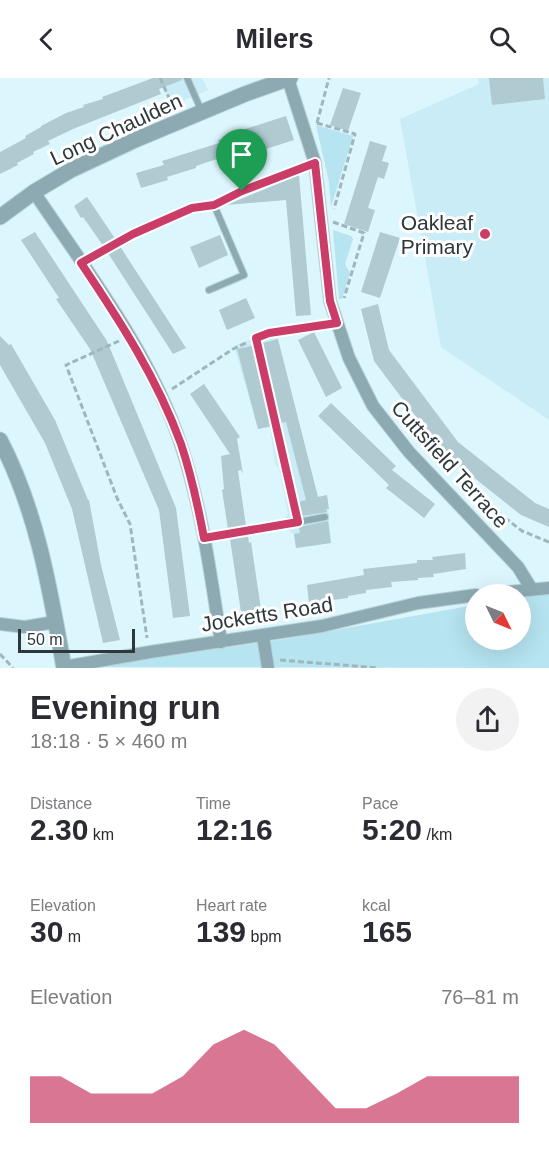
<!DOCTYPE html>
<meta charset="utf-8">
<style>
:root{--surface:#fff;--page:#f2f2f3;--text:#2b2b33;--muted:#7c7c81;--accent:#ca3d68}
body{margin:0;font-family:Helvetica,sans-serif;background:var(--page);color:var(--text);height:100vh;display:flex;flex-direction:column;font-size:22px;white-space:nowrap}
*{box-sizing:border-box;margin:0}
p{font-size:20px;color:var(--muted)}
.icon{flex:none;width:33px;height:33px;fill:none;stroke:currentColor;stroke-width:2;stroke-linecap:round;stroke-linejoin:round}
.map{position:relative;height:590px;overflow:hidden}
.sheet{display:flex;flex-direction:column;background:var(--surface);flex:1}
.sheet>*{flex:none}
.needle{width:39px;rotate:133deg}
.buttons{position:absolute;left:465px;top:506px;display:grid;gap:12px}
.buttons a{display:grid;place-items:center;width:66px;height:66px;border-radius:50%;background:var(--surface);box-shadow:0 6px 24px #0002;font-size:30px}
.scale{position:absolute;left:18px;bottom:15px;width:117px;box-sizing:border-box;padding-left:6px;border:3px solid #2e383b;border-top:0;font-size:16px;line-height:21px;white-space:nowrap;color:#2e383b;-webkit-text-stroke:4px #fefefe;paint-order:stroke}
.pin{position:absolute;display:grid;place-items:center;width:51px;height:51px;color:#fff;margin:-62px -26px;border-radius:50% 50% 50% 0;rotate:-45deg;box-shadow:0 0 6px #0007}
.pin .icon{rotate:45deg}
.round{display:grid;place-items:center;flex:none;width:63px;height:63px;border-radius:32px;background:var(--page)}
.summary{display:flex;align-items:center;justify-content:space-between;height:102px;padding:0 30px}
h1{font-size:33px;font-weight:800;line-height:45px}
.figures{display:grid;grid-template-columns:repeat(3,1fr);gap:9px;height:102px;padding:6px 30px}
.figures div{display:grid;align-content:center}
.figures b{font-size:30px;font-weight:800}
.figures small{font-size:16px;font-weight:400}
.figures p{font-size:16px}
.chart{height:168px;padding:12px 30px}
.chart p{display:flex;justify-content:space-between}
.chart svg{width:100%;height:108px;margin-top:6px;fill:var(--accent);opacity:.7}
header{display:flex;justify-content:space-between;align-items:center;height:78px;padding:0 30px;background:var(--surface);font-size:27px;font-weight:800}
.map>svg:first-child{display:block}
</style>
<header><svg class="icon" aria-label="back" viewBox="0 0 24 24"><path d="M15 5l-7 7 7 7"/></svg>Milers<svg class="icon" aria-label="search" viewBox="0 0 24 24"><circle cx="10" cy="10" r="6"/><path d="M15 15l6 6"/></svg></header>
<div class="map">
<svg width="549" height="590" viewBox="0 0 549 590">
<rect width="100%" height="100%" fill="#dcf6fd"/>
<!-- built -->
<g fill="#c9ecf6">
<polygon points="159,0 202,0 208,12 171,28"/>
<polygon points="478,0 549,0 549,342 441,269 400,41 479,6"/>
<polygon points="275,251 318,419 327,417 331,465 296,470 294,456 286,451 218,461 216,464 214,451 217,454 283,443 288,436 279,390 275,387 270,349 258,351 234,268"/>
</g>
<!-- green -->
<g fill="#b6e4f1">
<polygon points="316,47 353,58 331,129 329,104"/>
<polygon points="333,152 351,158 353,161 345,186 350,195 342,221 339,221"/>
<polygon points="549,516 549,590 92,589 285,561 475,527 476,561 520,561 521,518"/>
</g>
<!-- building -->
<g fill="#b0cad1">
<polygon points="153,0 182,0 182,2 159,11 161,16 73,51 48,63 50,66 33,74 34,76 17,85 18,87 0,96 0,74 26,60 25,58 41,49 41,48 66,35 84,29 83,27 103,21 102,19"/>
<polygon points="489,0 543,0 545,21 492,27"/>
<polygon points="343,10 361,15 348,53 330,47"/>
<polygon points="286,38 294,62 266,71 264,63 236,72 222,77 223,79 196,88 196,90 167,99 168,102 141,110 136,95 164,87 162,83 219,65 218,62 246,53 245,51"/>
<polygon points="370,63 387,68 382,83 389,85 384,101 378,99 368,130 375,132 368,154 344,146"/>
<polygon points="299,97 311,237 296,238 286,122 226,127"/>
<polygon points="87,119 110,153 186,270 173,276 104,169 83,139 81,140 74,128"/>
<polygon points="35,154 107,263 176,430 190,538 173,540 159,432 90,271 56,221 59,220 21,162"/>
<polygon points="380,154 400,160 380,220 361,214"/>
<polygon points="220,157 228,177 199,190 190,169"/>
<polygon points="246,220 255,240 227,252 219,232"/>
<polygon points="378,226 389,272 458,364 535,425 549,431 549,449 521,437 443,375 374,283 361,231"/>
<polygon points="314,254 342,310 326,319 298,262"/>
<polygon points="0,258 9,267 11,266 55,342 88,422 89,422 101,487 120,562 103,565 72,431 45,365 0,287"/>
<polygon points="278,261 318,419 327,417 329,431 326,431 327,434 302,438 299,424 306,422 286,344 281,345 263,265"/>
<polygon points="252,268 271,348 258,351 237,271"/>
<polygon points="204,306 240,359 237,361 243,396 241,392 238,393 246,448 228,451 222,412 224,411 221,378 230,376 190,316"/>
<polygon points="331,325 396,388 392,392 435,426 424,440 386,410 389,407 318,338"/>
<polygon points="328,443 331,465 296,470 294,456 300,455 299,449"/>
<polygon points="248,458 249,465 251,464 262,538 242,541 230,461"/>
<polygon points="465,475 466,491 433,496 434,499 418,500 418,502 391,504 392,509 366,512 366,515 348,518 348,520 309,525 307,507 364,497 363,491 417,485 417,482 433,482 432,479"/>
</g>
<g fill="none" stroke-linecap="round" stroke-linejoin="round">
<defs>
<g id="service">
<polyline points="187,0 202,34"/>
<polyline points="209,212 244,197 214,127 242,113 315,85"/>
<polyline points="298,444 325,439"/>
<polyline points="204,460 298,444 256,260"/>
</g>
<g id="minor">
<polyline points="288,1 315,85 330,223 349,280 373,328 409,374 518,489 531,510"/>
<path d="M34,114C88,195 150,274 181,367C202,431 211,498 221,564"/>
<polyline points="487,516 549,510"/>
<polyline points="0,546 25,549 55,544"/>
<polyline points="263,558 268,590"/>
<polyline points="64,589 150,574 322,548 418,525 476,517"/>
</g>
<g id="tertiary">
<polyline points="0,139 34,114 71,92 135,62 245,16 290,0"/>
<path d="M0,362C37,433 50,511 64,590"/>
</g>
</defs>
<!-- service casing -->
<use href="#service" stroke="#b9d0d6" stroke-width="8"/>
<!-- minor casing -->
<use href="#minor" stroke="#b9d0d6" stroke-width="14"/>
<!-- tertiary casing -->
<use href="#tertiary" stroke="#b9d0d6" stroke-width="17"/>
<!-- path -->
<g stroke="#a1b6bb" stroke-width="3" stroke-dasharray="6 3" stroke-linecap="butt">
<polyline points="160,0 174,31"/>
<polyline points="317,45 355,56 334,131"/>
<polyline points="317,45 329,0"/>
<polyline points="333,144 364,155 344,220"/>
<path d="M93,179C121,163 172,132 203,128"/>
<polyline points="265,256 324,247"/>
<polyline points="119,263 66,287 117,420 130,446 147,560"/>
<polyline points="172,311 233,271 248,264"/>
<polyline points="455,401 522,453 549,464"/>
<polyline points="0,576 13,590"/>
<polyline points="280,582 379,590"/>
</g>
<!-- service -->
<use href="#service" stroke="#8daab2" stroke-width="6"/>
<!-- minor -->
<use href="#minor" stroke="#8daab2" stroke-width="12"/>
<!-- tertiary -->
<use href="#tertiary" stroke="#8daab2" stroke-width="15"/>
</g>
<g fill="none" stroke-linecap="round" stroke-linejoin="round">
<defs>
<path id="route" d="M315,85L330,223L337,245L269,255L256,260L298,444L204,460C198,428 191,396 181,366C157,300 120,243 81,185L133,156L192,130L214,127L242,113Z"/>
</defs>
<!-- route casing -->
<use href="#route" stroke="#fff" stroke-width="12"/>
<!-- route -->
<use href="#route" stroke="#ca3d68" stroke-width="8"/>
</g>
<!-- markers -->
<circle fill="#ca3d68" stroke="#fefefe" stroke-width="2" cx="485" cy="156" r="6"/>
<g text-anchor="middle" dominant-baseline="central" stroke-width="6" stroke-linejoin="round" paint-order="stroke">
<!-- street labels -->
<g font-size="21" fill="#2e383b" stroke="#fefefe">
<text transform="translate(116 51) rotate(-25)">Long Chaulden</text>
<text transform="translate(450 386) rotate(48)">Cuttsfield Terrace</text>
<text transform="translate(267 536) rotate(-9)">Jocketts Road</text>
</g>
<!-- poi labels -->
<g font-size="21" fill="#2e383b" stroke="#fefefe" text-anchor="end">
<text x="473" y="144">Oakleaf<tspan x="473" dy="24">Primary</tspan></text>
</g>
</g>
</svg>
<div class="buttons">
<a><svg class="needle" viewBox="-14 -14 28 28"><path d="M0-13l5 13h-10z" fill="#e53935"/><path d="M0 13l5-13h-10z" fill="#7c7c81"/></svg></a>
</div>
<div class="scale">50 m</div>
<div class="pin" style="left:242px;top:113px;background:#1e9e55"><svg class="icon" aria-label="arrive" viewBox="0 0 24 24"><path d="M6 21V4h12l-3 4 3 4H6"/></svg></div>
</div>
<section class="sheet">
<div class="summary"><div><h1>Evening run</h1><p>18:18 · 5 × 460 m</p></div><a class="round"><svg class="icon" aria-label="share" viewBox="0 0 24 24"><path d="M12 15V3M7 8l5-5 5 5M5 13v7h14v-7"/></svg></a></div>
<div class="figures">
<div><p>Distance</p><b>2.30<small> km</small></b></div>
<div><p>Time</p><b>12:16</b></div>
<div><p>Pace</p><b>5:20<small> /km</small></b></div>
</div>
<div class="figures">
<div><p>Elevation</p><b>30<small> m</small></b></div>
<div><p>Heart rate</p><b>139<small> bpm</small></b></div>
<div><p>kcal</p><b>165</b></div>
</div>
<div class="chart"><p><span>Elevation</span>76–81 m</p>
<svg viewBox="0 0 160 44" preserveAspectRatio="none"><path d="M0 44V25L10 25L20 32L30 32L40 32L50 25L60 12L70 6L80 12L90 25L100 38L110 38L120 32L130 25L140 25L150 25L160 25V44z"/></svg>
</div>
</section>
